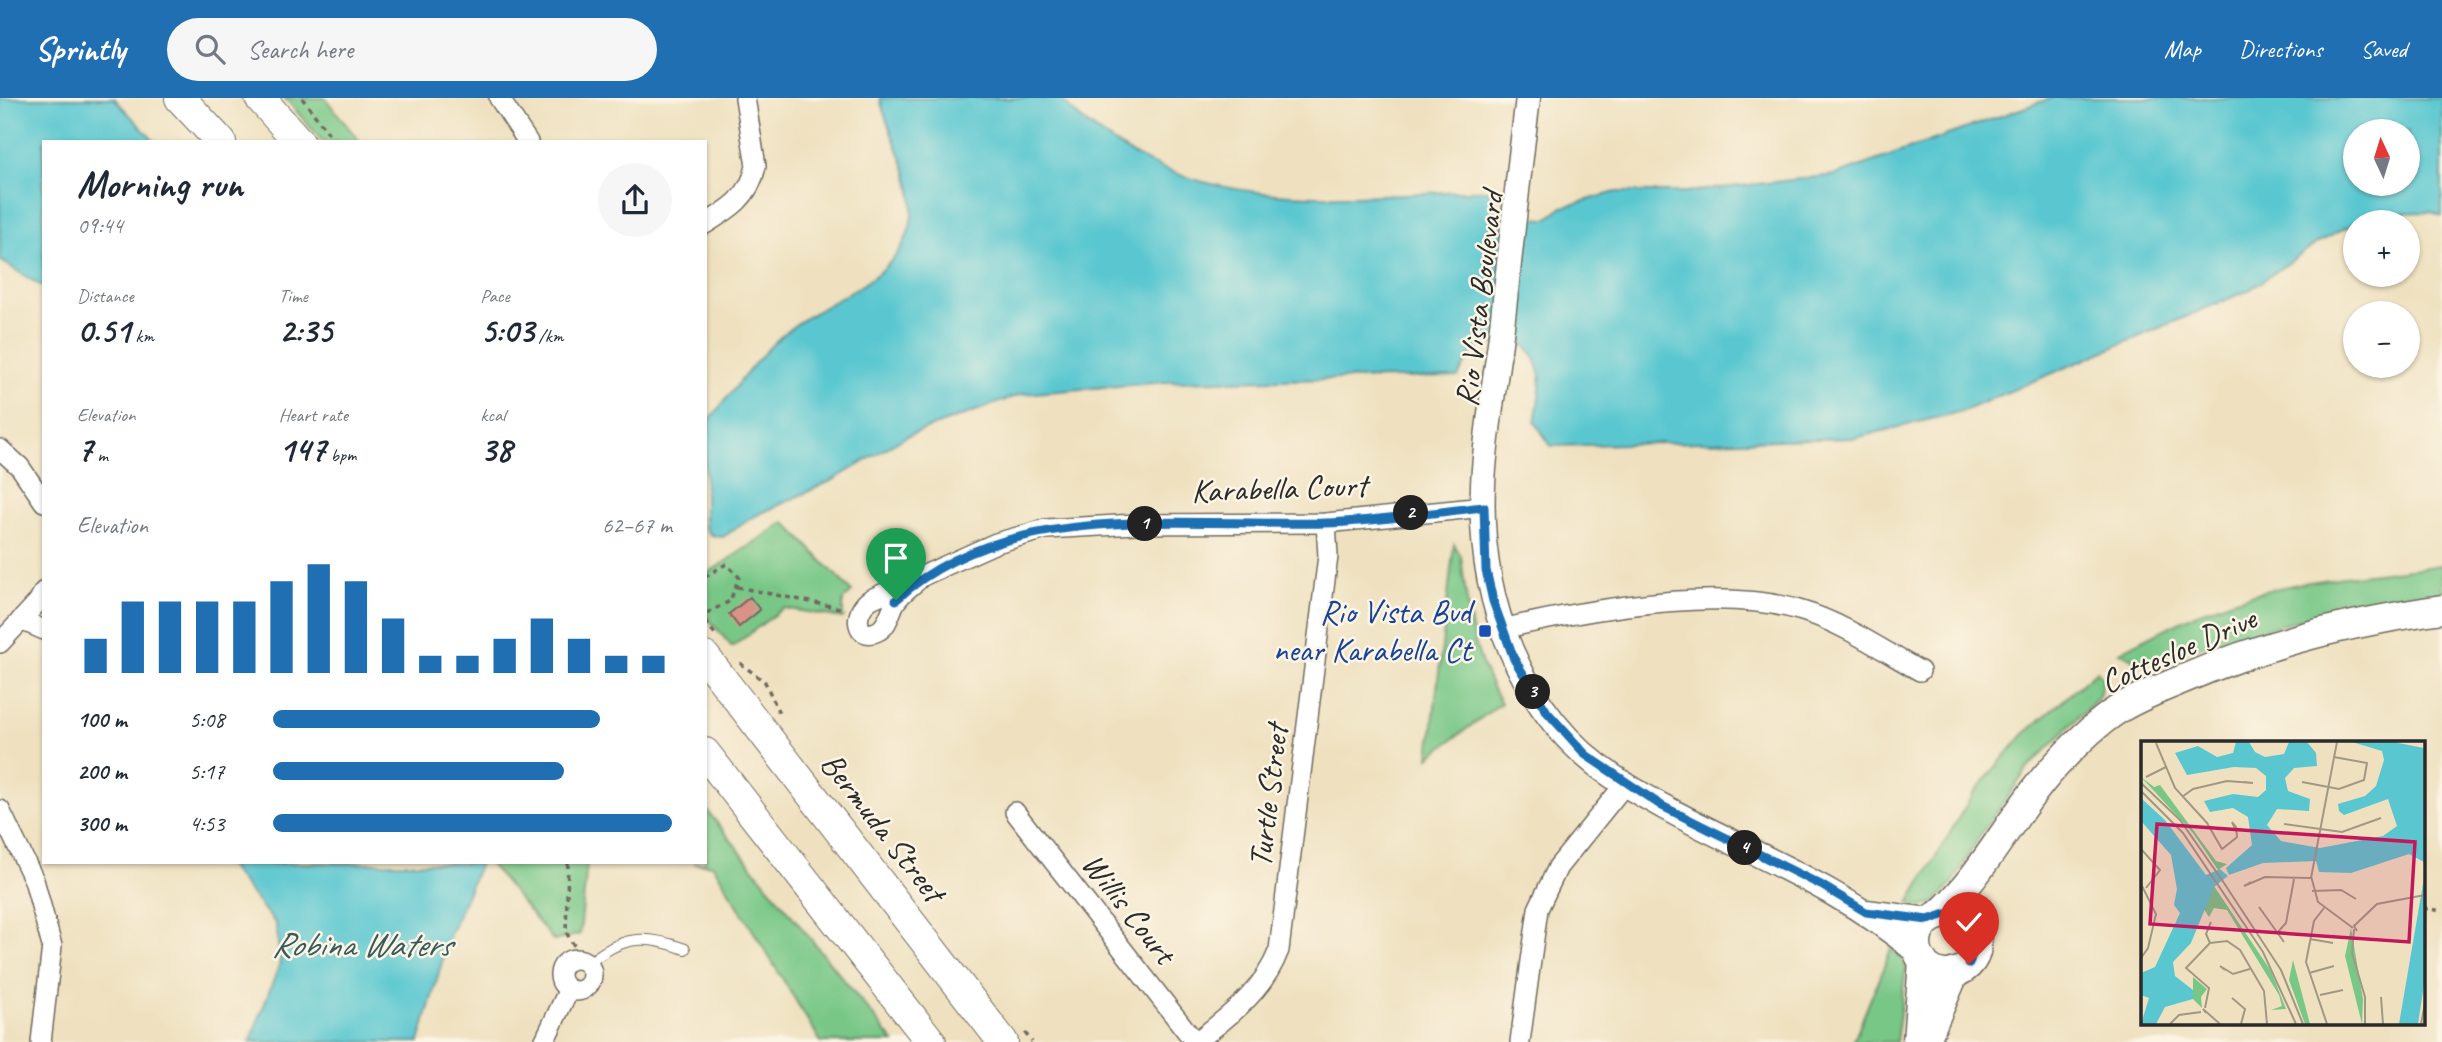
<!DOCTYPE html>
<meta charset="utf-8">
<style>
:root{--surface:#fff;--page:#f6f6f7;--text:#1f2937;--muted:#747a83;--accent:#1f6fb2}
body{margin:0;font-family:Caveat,sans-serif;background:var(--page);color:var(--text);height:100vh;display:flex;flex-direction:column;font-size:26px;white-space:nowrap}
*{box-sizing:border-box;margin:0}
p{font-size:23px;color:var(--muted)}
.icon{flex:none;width:38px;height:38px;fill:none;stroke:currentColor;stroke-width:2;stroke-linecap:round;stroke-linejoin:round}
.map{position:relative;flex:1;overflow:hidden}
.drawer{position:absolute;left:42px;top:42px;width:665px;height:724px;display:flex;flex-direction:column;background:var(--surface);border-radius:0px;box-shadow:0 2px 5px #0004}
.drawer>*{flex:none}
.needle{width:46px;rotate:356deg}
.tools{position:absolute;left:2343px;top:21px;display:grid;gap:14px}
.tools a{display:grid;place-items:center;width:77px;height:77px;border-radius:50%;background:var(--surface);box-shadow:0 2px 5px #0004;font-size:35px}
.pin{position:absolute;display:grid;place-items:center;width:60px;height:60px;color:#fff;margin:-72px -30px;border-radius:50% 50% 50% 0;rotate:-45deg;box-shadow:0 0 7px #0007}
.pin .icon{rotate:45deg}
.km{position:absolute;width:35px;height:35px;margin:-18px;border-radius:50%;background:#222;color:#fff;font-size:19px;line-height:35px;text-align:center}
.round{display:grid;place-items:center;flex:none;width:74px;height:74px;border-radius:37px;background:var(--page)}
.headline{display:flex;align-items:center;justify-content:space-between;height:119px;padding:0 35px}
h1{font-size:38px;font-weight:800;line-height:52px}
.figures{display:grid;grid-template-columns:repeat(3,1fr);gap:10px;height:119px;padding:7px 35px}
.figures div{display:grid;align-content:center}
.figures b{font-size:35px;font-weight:800}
.figures small{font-size:19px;font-weight:400}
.figures p{font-size:19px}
.chart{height:196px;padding:14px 35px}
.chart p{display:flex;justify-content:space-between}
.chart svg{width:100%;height:126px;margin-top:7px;stroke:var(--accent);stroke-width:6}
ul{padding:0 35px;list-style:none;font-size:23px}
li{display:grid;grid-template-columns:112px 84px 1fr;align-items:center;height:52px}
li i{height:18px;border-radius:9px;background:var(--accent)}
header{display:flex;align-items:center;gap:42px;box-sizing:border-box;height:98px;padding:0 35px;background:var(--accent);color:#fff}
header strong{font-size:33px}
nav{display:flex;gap:38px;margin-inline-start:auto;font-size:24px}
.search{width:490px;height:63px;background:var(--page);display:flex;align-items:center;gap:18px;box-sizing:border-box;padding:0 24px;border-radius:38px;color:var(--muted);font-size:26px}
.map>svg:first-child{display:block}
</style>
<header>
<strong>Sprintly</strong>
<div class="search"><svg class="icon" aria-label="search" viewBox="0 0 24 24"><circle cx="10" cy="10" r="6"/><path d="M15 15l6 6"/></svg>Search here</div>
<nav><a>Map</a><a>Directions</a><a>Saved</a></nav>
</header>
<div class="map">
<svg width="2442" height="944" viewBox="0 0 2442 944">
<rect width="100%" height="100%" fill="#fcf5e5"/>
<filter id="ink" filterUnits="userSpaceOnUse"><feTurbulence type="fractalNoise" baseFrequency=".0143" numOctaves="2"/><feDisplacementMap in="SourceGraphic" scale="14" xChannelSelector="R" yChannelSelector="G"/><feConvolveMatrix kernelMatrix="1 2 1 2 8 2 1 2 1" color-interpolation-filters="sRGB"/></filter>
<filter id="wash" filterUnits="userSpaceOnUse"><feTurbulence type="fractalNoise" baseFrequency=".00686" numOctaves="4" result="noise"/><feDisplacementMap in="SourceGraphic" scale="28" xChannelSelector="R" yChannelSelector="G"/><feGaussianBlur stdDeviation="1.57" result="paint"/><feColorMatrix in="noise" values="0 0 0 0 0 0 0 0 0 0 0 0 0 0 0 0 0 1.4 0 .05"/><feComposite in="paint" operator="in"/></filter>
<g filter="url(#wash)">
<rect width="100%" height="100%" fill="#efe1c0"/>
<!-- green -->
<g fill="#78c787" stroke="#527959" stroke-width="2">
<polygon points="285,0 325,0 360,44 323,44"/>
<polygon points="785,424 852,494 843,502 843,520 783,510 732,549 705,517 705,477"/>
<path d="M1454,446L1461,458C1467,509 1473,561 1501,605L1429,659Z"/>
<path d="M2442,467V496L2318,517L2139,565L2120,554C2158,534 2195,514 2236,501C2298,481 2377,476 2442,467Z"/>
<polygon points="2097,573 2103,581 2099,599 2029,669 1981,736 1953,785 1933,806 1920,809 1909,805 1972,697 2023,637"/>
<polygon points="705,710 894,944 821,944 713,767 694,765 705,765"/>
<polygon points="489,765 587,765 580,836 554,843"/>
<polygon points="1891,851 1902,860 1906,870 1896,944 1853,944"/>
</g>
<!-- water -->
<g fill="#5ac7d0" stroke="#42797e" stroke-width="2" fill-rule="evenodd">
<polygon points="0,0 114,0 155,44 44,44 44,190 0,162"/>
<path d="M880,0H1061C1075,19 1095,32 1114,45C1226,118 1364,96 1490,92L1496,118L1547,121L1563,109L1616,94H1687L1836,77L2051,0H2442V118L2432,114L2392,115L2356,124L2314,147L2249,192L1963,313L1855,340L1551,348L1535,324C1540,293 1548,271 1525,247L1482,245L1470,257L1458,279L1166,284L1022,296L907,338L833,382L753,419L723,439L711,437L705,429V327C731,297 755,260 786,234C829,198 904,183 912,118C917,77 888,39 880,0ZM2356,33H2408V86H2356Z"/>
<polygon points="226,765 480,765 450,836 419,944 250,944 280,865 276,826"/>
</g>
<g id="blocks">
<!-- building -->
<polygon fill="#db9186" points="750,499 760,512 739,529 729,516"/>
</g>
</g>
<g filter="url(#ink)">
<use href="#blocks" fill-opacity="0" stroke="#706b5f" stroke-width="2"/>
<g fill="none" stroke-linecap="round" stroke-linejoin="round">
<defs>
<path id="service" d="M588,866C621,838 644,836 685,851"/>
<g id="minor">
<polyline points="499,0 528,44"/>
<path d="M705,126C730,111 750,99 756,68L745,0"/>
<polyline points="0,351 20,369 44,404"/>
<path d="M918,482C910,489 900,496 895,505C890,514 888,528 878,533C856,544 851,514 871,501L996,445L1046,431L1136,426L1326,425L1484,409"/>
<polyline points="21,522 44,532"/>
<path d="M1502,531C1585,512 1719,487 1802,513C1843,525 1882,552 1920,573"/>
<polyline points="0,545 38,504 44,493"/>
<polyline points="0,712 34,782 52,848 41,944"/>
<polyline points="1015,714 1195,944"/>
<circle cx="576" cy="877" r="16"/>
<polyline points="544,944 569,891"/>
<path d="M1196,944C1230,917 1263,894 1279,852L1328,458L1326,425"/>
<polyline points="1520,944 1538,811 1558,769 1625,686"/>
</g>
<g id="tertiary">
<path d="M1528,0C1518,79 1510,158 1501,237C1495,286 1485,337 1483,387C1478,499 1518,616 1615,680C1713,744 1829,777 1918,855"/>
<polyline points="1866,814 1929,822"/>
</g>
<g id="secondary">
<circle cx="1947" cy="846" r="30"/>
<path d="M1937,818C1982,779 2009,721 2048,676C2069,652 2092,628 2119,611C2138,599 2160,591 2181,582C2269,544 2347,525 2442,511"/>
<polyline points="1917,944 1923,863"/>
<polyline points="1925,944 1955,874"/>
</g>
<g id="primary">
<polyline points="180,0 221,44"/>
<polyline points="260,0 299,44"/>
<polyline points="705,559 1003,944"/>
<polyline points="705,655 931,944"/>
</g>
</defs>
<!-- service casing -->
<use href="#service" stroke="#706b5f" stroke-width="12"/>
<!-- minor casing -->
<use href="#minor" stroke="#706b5f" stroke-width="22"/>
<!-- tertiary casing -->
<use href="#tertiary" stroke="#706b5f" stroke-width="27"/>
<!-- secondary casing -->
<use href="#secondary" stroke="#706b5f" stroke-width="31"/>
<!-- primary casing -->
<use href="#primary" stroke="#706b5f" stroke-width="32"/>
<!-- path -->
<g stroke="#706b5f" stroke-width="3.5" stroke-dasharray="5 5" stroke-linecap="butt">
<polyline points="302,0 335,44"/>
<polyline points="705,479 726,466 739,479 730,503 705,516"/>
<polyline points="737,489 845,511"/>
<polyline points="705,524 717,538"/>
<polyline points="740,565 765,584 779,615"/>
<polyline points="568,765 566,834 579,856"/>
<polyline points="2423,810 2442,813"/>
<polyline points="1025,935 1032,944"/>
</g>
<!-- service -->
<use href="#service" stroke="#fff" stroke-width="10"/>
<!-- minor -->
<use href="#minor" stroke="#fff" stroke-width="19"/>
<!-- tertiary -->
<use href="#tertiary" stroke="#fff" stroke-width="24"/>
<!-- secondary -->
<use href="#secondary" stroke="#fff" stroke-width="28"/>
<!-- primary -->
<use href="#primary" stroke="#fff" stroke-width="30"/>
</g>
</g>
<g fill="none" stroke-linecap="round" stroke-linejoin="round" filter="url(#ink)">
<defs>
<path id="route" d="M896,502C1005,400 1188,429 1325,425C1375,424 1433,414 1484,409L1486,472L1493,503L1514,561L1547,614L1586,657L1662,708L1821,787L1866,814L1928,822L1946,816L1955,817L1970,827L1976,842L1969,866"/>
</defs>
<!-- route casing -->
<use href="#route" stroke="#fff" stroke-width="14"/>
<!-- route -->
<use href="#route" stroke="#1f6fb2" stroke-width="9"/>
</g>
<!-- markers -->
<rect fill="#1a4fb4" stroke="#fcf5e5" stroke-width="2.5" x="1478" y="526" width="14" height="14" rx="3.5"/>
<g text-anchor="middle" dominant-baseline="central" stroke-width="5" stroke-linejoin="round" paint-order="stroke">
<!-- street labels -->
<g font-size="33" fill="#2b2b2b" stroke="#fcf5e5">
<text transform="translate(1479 201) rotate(-83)">Rio Vista Boulevard</text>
<text transform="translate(1279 390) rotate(-2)">Karabella Court</text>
<text transform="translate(2178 552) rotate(-24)">Cottesloe Drive</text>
<text transform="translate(1268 698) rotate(-83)">Turtle Street</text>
<text transform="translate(883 729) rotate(52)">Bermuda Street</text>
<text transform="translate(1129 810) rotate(52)">Willis Court</text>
</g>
<!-- transit labels -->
<g font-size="33" fill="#164399" stroke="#fcf5e5" text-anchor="end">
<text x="1471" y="514">Rio Vista Bvd<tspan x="1471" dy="38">near Karabella Ct</tspan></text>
</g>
<!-- water labels -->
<g font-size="35" font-style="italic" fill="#395a5d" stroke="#fcf5e5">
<text x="361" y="846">Robina Waters</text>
</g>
</g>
<!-- overview -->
<g transform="translate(2141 643)">
<rect width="284" height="284" fill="#efe1c0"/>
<path d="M0,36L13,46L19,44L75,120L86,123L77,129L52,92ZM73,145L130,230L145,268L130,269L141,265L138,254L86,169L73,167L68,176L62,167ZM210,187L222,258L221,283L204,215ZM152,219L169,283H164L148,239ZM52,236L66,248L60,256L61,267L52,258Z" fill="#78c787"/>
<path d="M95,1H108L114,11L124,16L143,13L148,1H166L175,12L176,25L153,27L144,37L147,50L169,58L168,70L136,68L126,84L140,100L179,107L242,95L256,85L247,58L203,74L198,70L197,63L224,55L235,45L243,19L241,10L211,1H252L283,7V121L268,113L210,132L178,131L175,120L122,122L88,134L85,127L111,104L107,76L92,67L69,71L63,60L92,53L117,56L125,49V35L115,27L93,26L46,34L34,12L57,5L76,16L92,12ZM0,57L24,79L65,134L79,128L87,135L73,146L50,202L32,221L34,235L52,249V258L24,266L15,283H0L8,257L0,254V232L14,226L39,172L33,164L36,148L30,114L0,80ZM283,137V244L277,283H258Z" fill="#5ac7d0"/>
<path fill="none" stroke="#a19884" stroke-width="2" d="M15,2L34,47L67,83M5,36L25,26M161,41L198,48L223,39L226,22L193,16M0,42L39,79L83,142L140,229L162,283M0,50L42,92L122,211L155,283M41,56L52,48L86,40L112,42L103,41M66,82L81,108L95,97L96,96L95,86L91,81L95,90M143,83L201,91L240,77M0,108L19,129L5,147M170,135L177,161L212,187M170,137L196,1M110,141L103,145L124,136L170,137M0,143L15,173L7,207L0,217M171,150L200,149L215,158M118,166L143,201M183,167L173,180L165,221L186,283M213,188L211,212L224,256V283M216,190L213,185L236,163L284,154M136,192L145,182L153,138M169,198L192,202M69,202L65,193L70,181M84,229L79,225L92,233L109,228M168,232L193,225M179,254L202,249M240,256L242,283M91,257L104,268L100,283M64,267L68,247L45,227L69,202L86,200L99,209L123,250L126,283M65,272L62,268L79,283M29,283L38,274L60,271M280,283L284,262"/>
<path fill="#c2185b" fill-opacity="0.15" stroke="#c2185b" stroke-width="3.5" d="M16,83L274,101L268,201L9,183Z"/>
<rect width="284" height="284" fill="none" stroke="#2b2b2b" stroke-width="3.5"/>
</g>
</svg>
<div class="tools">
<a><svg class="needle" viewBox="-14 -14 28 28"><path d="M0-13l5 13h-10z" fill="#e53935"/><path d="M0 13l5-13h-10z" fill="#747a83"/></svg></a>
<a>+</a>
<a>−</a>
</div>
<div class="pin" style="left:896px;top:502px;background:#1e9e55"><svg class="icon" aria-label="arrive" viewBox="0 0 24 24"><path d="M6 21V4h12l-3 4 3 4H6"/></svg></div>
<div class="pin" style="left:1969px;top:866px;background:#d93025"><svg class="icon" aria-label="check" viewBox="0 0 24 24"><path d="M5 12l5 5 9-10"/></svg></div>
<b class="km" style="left:1145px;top:426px">1</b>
<b class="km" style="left:1411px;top:415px">2</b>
<b class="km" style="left:1533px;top:594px">3</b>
<b class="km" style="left:1745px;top:750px">4</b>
<section class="drawer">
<div class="headline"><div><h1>Morning run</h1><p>09:44</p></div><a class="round"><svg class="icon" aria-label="share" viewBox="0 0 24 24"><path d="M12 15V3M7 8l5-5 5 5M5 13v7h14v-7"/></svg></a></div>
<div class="figures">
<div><p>Distance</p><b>0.51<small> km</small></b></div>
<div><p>Time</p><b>2:35</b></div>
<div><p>Pace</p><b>5:03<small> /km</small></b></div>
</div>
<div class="figures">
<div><p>Elevation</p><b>7<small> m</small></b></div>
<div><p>Heart rate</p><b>147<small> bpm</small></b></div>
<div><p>kcal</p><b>38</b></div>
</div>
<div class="chart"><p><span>Elevation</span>62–67 m</p>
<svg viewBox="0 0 160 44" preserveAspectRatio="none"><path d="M5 44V32M15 44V19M25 44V19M35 44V19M45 44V19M55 44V12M65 44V6M75 44V12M85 44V25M95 44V38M105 44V38M115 44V32M125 44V25M135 44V32M145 44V38M155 44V38"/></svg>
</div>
<ul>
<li><b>100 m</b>5:08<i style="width:82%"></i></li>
<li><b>200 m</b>5:17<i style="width:73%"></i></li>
<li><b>300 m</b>4:53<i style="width:100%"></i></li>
</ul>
</section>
</div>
